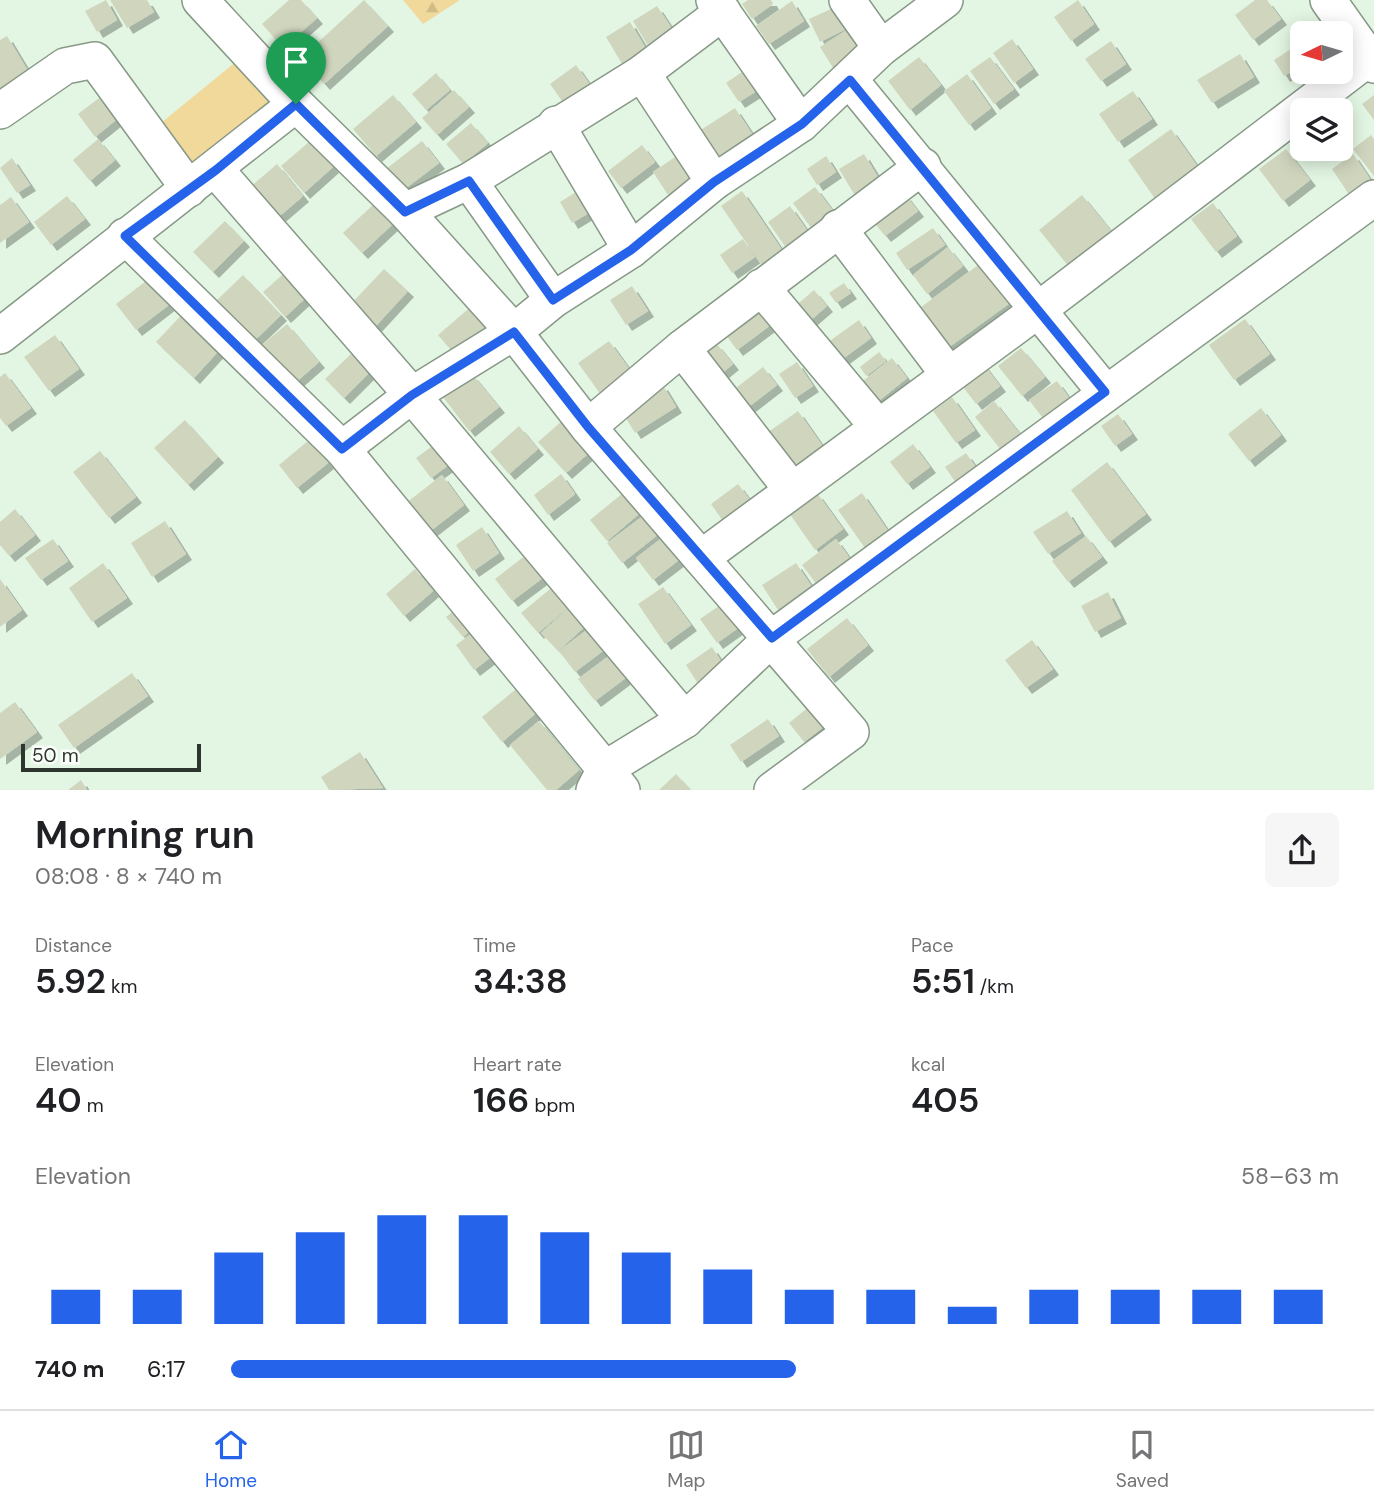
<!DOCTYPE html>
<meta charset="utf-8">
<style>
:root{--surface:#fff;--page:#f6f6f6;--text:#202124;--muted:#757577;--line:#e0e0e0;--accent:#2563eb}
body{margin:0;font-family:"DM Sans",sans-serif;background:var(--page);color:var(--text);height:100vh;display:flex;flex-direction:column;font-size:26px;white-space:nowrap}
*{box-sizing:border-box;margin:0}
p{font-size:23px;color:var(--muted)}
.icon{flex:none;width:38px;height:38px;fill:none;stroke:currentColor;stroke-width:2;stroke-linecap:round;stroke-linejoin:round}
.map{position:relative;height:790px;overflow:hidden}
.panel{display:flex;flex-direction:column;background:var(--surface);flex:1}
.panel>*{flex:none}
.needle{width:46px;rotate:265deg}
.controls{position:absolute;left:1290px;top:21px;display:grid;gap:14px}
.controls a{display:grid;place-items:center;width:63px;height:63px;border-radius:10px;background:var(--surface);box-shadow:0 4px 18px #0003;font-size:35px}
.scale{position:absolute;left:21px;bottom:18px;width:180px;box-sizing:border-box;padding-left:7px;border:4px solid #2e352e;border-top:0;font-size:19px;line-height:24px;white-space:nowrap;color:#2e352e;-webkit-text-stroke:5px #fafefa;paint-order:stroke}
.pin{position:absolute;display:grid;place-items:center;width:60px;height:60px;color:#fff;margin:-72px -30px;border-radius:50% 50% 50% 0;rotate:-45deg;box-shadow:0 0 7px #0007}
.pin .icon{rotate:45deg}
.round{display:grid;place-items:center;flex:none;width:74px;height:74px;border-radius:10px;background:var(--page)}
.summary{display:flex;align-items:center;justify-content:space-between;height:119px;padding:0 35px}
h1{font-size:38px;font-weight:600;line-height:52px}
.figures{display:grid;grid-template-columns:repeat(3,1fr);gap:10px;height:119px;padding:7px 35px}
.figures div{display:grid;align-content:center}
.figures b{font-size:35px;font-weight:600}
.figures small{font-size:19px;font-weight:400}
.figures p{font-size:19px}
.chart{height:196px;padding:14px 35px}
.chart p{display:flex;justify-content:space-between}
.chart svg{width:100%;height:126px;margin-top:7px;stroke:var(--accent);stroke-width:6}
ul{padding:0 35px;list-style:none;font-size:23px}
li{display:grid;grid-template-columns:112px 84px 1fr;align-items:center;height:52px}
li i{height:18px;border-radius:9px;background:var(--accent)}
.dock{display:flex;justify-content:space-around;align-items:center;height:98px;border-top:2px solid var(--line);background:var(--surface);font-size:19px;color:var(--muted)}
.dock a{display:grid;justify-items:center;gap:4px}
.dock .active{color:var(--accent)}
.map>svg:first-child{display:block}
</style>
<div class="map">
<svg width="1374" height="790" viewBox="0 0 1374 790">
<defs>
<pattern id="forest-firs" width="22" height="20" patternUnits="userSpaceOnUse" patternTransform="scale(1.75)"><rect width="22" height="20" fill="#f0d99b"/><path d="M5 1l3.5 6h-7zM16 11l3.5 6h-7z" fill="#cebb86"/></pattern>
<filter id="shadow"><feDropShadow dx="6" dy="6" stdDeviation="0" flood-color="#0004"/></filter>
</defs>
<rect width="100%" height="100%" fill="#e3f6e3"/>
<!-- forest -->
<polygon fill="url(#forest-firs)" points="403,0 460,0 423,24"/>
<!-- park -->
<polygon fill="#f0d99b" points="243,56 280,101 198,168 161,123"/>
<!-- building -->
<g fill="#d0d6be" filter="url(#shadow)">
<polygon points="106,0 117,20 97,32 85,11"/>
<polygon points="110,0 147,0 154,12 127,28"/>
<polygon points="289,0 301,0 317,18 283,48 262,24"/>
<polygon points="364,0 388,26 324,84 301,58"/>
<polygon points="748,0 771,0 773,4 752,19 742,4"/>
<polygon points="1078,0 1094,24 1071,41 1054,17"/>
<polygon points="1255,0 1267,0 1281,19 1253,40 1235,15"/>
<polygon points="792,1 804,21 769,44 756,26"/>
<polygon points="657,6 678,38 653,54 633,21"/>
<polygon points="835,7 846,29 820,42 809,19"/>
<polygon points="630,22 652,59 628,74 606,37"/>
<polygon points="858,23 873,47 835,71 820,47"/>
<polygon points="7,36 31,76 0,95 0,40"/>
<polygon points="1012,39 1033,69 1014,83 993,53"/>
<polygon points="1111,41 1126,64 1101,81 1085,59"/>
<polygon points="1291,49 1301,66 1284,76 1274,60"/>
<polygon points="1240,54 1254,77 1212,103 1197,80"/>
<polygon points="919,57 941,85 910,110 888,81"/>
<polygon points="990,57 1014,89 994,104 970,71"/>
<polygon points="755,63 769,83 739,102 726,83"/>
<polygon points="576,65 598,96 571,114 550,84"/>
<polygon points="436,73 450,90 426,110 412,94"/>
<polygon points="967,74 991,108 969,125 944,91"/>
<polygon points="454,90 469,107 437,135 422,118"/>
<polygon points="1133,91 1152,119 1118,142 1099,114"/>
<polygon points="393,95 416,122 376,156 353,129"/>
<polygon points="1374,95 1374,120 1362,104"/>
<polygon points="99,98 116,120 95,137 78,114"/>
<polygon points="735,108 754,137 715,162 696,133"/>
<polygon points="471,123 488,143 463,164 446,144"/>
<polygon points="1171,129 1205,177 1162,209 1128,160"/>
<polygon points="1371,135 1374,139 1374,176 1353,149"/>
<polygon points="98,139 115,160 90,181 73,160"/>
<polygon points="310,141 333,167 304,193 281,166"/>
<polygon points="422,141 439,163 402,191 386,169"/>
<polygon points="642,145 655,162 621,188 608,171"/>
<polygon points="1286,149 1310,180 1283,201 1259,169"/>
<polygon points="681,153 698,178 670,198 653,172"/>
<polygon points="864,154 879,179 854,194 839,169"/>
<polygon points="1353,154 1374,185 1356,205 1332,169"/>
<polygon points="826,156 836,172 817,185 807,169"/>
<polygon points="12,158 30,185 17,193 0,168"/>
<polygon points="277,164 303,196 275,220 249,188"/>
<polygon points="584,187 597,208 572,223 560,202"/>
<polygon points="815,187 839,219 817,236 793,203"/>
<polygon points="742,191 786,256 765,270 721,206"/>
<polygon points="905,194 918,211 885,236 872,220"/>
<polygon points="1082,195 1112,232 1070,268 1039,230"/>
<polygon points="67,196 85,219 51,245 34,222"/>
<polygon points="11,197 29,222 0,243 0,205"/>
<polygon points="377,201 396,221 362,253 343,233"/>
<polygon points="1213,203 1237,236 1216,252 1191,219"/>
<polygon points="790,206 813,239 791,255 768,222"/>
<polygon points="225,221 244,241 213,272 193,252"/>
<polygon points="933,228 945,245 907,270 896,253"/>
<polygon points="743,239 755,257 732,273 720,255"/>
<polygon points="948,247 963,266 927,294 913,275"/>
<polygon points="985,260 1014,300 945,350 917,310"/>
<polygon points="290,268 312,292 285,317 263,292"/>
<polygon points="384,269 408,291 373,329 349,306"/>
<polygon points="154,275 174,301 136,330 116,304"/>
<polygon points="243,275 281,315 255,340 217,300"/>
<polygon points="844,283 851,293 836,303 829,293"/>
<polygon points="632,286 648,311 626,325 610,300"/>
<polygon points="814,290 827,306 805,325 792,309"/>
<polygon points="762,301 776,321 737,350 723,331"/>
<polygon points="474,304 498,332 462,363 438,335"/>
<polygon points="187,309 224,345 194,378 156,342"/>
<polygon points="1245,319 1270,354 1234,380 1209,345"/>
<polygon points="859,320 871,338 837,363 824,345"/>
<polygon points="287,324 319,362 295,383 262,345"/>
<polygon points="55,335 79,369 49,391 24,357"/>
<polygon points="609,341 632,373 601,395 578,363"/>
<polygon points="716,343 733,364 722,373 705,352"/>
<polygon points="1021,348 1045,377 1022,396 998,366"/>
<polygon points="879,352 886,361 866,376 860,367"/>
<polygon points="352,353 370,372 344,398 325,379"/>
<polygon points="978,357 1000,386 976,404 954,375"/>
<polygon points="892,358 907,378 875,404 859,384"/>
<polygon points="797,362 813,386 795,398 779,374"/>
<polygon points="763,367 777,385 746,409 732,391"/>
<polygon points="5,373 31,408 6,426 0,418 0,377"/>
<polygon points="472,374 499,407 469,431 443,397"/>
<polygon points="1057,381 1072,402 1045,421 1029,400"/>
<polygon points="662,384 676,407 635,433 621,410"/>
<polygon points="952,397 975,430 956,443 933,411"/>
<polygon points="994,401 1024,439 1004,454 975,417"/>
<polygon points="1261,408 1281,435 1249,461 1228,434"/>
<polygon points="798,411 826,451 792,475 764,435"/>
<polygon points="572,412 599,444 566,473 538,442"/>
<polygon points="1118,414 1132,434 1115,446 1101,426"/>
<polygon points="185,420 218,457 188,485 154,448"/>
<polygon points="519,426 538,449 509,474 490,452"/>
<polygon points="309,440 328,463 297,488 279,465"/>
<polygon points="439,441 454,461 431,478 416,458"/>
<polygon points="913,444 930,467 907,484 890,462"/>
<polygon points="100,451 136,497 109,518 73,472"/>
<polygon points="966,453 982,476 961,490 945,467"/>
<polygon points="1107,462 1146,514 1109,542 1071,490"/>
<polygon points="561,474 575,494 548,515 534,495"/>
<polygon points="442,475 464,505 429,532 406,503"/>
<polygon points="738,484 753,504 725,524 711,504"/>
<polygon points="623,493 640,513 607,541 590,520"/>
<polygon points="817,493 843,529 815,550 789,513"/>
<polygon points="862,493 888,531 865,548 838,510"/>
<polygon points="15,509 35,535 9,556 0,545 0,522"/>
<polygon points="651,510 665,529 622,563 607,543"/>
<polygon points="1067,511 1081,533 1048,554 1033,532"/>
<polygon points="165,521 186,554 152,577 131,543"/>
<polygon points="482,527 499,553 473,571 456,545"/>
<polygon points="671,531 688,553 653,580 636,558"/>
<polygon points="1086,536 1102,557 1068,582 1052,561"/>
<polygon points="53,539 68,561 41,580 25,558"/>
<polygon points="836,539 853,563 820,589 802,565"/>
<polygon points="531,551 548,574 512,601 495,579"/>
<polygon points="103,563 127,598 92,622 69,588"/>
<polygon points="796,563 820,599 785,621 762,585"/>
<polygon points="415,569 433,591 404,616 386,594"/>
<polygon points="0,579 22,610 0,627"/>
<polygon points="555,585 571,605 538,633 521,613"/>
<polygon points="663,587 691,625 665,644 638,604"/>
<polygon points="1108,592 1121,618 1095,632 1081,606"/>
<polygon points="732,597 748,621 717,643 700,619"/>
<polygon points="463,603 480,623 463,637 446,617"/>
<polygon points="574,603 590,622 558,651 541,633"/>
<polygon points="847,618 868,645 829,677 807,649"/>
<polygon points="592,626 608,647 575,672 559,651"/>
<polygon points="476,630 495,654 474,670 456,645"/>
<polygon points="1032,640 1053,669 1026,688 1005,660"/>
<polygon points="712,647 728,672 702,690 686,665"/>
<polygon points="610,655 627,677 595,701 578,679"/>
<polygon points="132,673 148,696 74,748 58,725"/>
<polygon points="516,689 536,713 502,742 482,717"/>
<polygon points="15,702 37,732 0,759 0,713"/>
<polygon points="811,705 827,724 804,742 789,723"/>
<polygon points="768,719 779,736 741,762 730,745"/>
<polygon points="539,721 579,770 556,790 547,790 510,745"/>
<polygon points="360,752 383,788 329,790 321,777"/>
<polygon points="676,774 691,790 659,790"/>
<polygon points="81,780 87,790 68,790"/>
</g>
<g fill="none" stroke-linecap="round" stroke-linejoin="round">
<defs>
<g id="minor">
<polyline points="200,0 296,104 405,211 514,332 588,427 851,732 772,790"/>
<polyline points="714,0 801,124"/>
<polyline points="847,0 881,48"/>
<polyline points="1328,0 1374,65"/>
<polyline points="642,73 714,182"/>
<polyline points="850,80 1105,392"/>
<polyline points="0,111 65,66 95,60 189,189"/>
<polyline points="556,124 631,250"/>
<polyline points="216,170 412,395 685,720"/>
<polyline points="469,181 553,300"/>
<polyline points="405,211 469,181 642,73 723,12"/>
<polyline points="838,228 949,375"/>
<polyline points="125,236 342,449 622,790"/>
<polyline points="761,287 878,427"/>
<polyline points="0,336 296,104"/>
<polyline points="682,348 792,490"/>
<polyline points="588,427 682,348 923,166"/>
<polyline points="342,449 412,395 514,332 553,300 631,250 714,182 801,124 881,48 945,0"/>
<polyline points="701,558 1038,310 1369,58"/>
<polyline points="594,790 605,769 685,720 772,638 1374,198"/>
</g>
</defs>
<!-- minor casing -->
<use href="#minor" stroke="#879887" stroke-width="38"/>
<!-- minor -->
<use href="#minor" stroke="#fff" stroke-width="35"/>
</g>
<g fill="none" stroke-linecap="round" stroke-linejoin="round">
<defs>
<polygon id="route" points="850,80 1105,392 772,638 588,427 514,332 412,395 342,449 125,236 216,170 296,104 405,212 469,181 553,300 631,250 714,182 802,124"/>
</defs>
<!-- route casing -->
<use href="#route" stroke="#fff" stroke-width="14"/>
<!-- route -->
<use href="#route" stroke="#2563eb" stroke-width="9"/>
</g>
</svg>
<div class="controls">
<a><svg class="needle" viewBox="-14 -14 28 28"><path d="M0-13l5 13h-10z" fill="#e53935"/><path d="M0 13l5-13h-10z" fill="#757577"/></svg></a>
<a><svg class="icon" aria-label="layers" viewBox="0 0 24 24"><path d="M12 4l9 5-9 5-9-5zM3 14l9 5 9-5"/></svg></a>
</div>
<div class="scale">50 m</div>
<div class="pin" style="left:296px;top:104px;background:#1e9e55"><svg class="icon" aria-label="arrive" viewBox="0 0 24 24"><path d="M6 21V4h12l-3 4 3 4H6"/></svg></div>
</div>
<section class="panel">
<div class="summary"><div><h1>Morning run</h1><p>08:08 · 8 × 740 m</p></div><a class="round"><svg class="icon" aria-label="share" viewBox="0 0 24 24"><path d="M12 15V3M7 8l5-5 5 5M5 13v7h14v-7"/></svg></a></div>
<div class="figures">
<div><p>Distance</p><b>5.92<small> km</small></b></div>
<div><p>Time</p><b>34:38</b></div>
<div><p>Pace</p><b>5:51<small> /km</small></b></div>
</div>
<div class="figures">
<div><p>Elevation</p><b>40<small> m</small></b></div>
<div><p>Heart rate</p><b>166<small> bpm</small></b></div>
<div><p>kcal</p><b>405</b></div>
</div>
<div class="chart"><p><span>Elevation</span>58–63 m</p>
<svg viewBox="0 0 160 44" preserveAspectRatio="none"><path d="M5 44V32M15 44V32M25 44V19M35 44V12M45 44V6M55 44V6M65 44V12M75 44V19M85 44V25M95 44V32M105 44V32M115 44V38M125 44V32M135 44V32M145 44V32M155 44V32"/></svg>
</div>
<ul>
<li><b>740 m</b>6:17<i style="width:51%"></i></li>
</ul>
</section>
<nav class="dock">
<a class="active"><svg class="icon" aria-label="home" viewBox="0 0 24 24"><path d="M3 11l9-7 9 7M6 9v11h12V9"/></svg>Home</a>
<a><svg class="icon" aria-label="map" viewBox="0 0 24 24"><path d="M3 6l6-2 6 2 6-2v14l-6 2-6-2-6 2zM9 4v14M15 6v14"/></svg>Map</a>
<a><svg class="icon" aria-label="saved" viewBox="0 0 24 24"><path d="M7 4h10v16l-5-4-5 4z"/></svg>Saved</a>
</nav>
